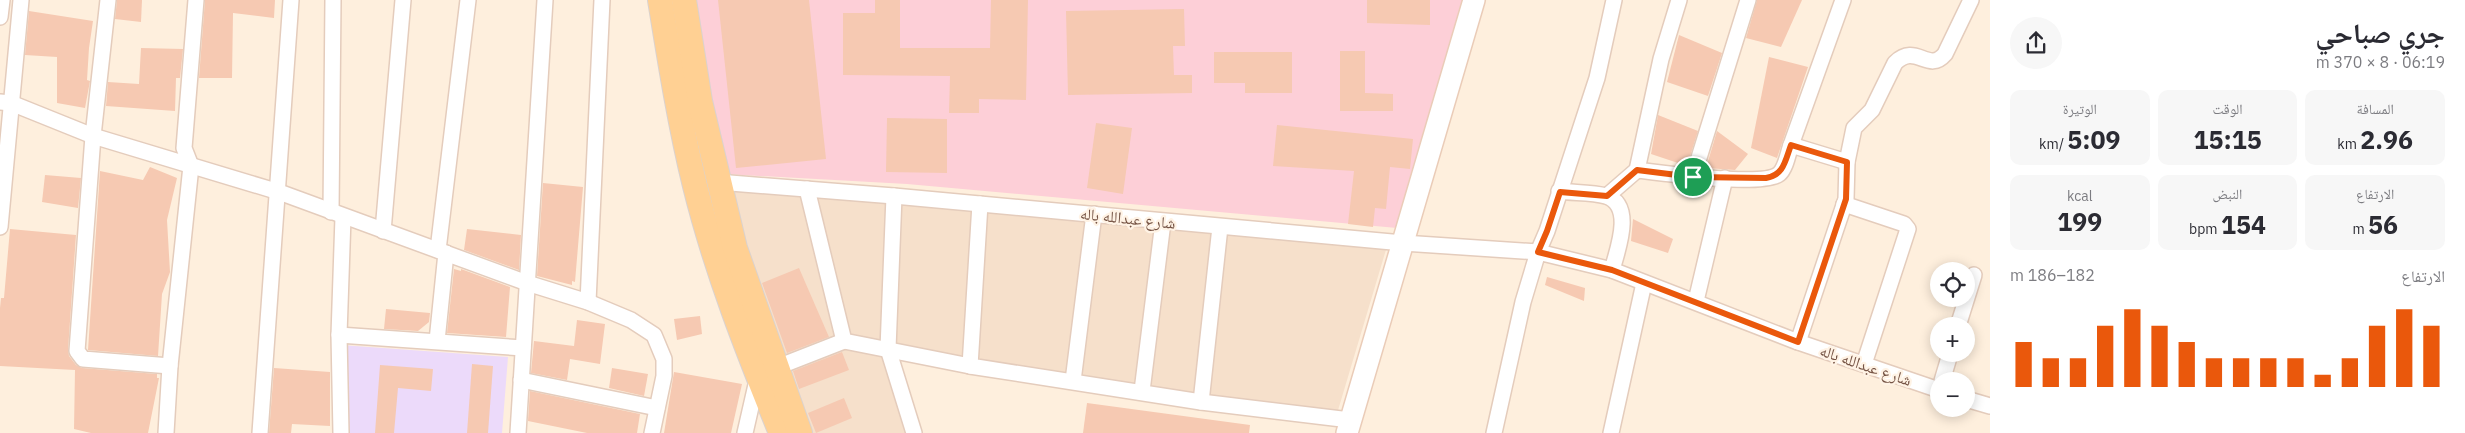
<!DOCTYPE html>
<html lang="ar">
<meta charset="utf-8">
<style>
:root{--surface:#fff;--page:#f7f7f7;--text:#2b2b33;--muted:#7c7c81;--accent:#ea580c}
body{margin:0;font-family:"IBM Plex Sans","Noto Naskh Arabic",sans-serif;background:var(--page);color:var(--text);direction:rtl;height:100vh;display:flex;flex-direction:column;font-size:19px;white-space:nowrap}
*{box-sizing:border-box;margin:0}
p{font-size:16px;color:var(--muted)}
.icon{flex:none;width:28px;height:28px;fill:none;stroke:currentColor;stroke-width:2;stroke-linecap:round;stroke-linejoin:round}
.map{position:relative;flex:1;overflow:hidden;direction:ltr}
.panel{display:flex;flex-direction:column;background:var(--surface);width:475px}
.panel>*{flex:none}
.controls{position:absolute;left:1930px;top:262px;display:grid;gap:10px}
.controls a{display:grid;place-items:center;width:45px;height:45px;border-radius:50%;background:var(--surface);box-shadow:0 2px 12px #0003;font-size:25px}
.pin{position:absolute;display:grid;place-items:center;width:42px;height:42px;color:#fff;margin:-21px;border:2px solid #fff;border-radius:50%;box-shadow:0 1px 5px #0007}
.round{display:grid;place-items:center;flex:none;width:52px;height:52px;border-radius:26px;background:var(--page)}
.overview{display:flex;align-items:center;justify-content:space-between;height:85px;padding:0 20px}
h1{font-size:28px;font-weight:700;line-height:38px}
.metrics{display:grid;grid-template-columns:repeat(3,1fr);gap:8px;height:85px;padding:5px 20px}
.metrics div{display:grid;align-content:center;border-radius:10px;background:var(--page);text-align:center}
.metrics b{font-size:25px;font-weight:700}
.metrics small{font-size:14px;font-weight:400}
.metrics p{font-size:14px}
.chart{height:140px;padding:10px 20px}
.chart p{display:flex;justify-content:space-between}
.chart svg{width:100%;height:90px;margin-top:5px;stroke:var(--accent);stroke-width:6}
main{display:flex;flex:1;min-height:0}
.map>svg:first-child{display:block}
</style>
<main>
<section class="panel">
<div class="overview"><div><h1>جري صباحي</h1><p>06:19 · 8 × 370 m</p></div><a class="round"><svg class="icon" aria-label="share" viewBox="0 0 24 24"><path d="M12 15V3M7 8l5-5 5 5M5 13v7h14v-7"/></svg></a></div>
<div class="metrics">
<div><p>المسافة</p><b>2.96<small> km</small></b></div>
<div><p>الوقت</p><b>15:15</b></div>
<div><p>الوتيرة</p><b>5:09<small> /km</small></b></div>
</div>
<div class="metrics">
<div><p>الارتفاع</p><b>56<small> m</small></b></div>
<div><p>النبض</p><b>154<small> bpm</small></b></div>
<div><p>kcal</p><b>199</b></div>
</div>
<div class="chart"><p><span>الارتفاع</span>182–186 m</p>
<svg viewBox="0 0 160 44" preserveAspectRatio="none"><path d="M5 44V22M15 44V30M25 44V30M35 44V14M45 44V6M55 44V14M65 44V22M75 44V30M85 44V30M95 44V30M105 44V30M115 44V38M125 44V30M135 44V14M145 44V6M155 44V14"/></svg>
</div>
</section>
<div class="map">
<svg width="1990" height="433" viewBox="0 0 1990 433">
<rect width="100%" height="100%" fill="#feefdd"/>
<!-- residential -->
<polygon fill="#f6e0cb" points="718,183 1388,243 1336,417 886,346 912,433 808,433"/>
<!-- education -->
<polygon fill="#ecdafa" points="341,345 508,357 502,433 348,433"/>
<!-- medical -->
<polygon fill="#fdcfd7" points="692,0 1463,0 1397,228 907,184 725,174"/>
<!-- building -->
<g fill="#f6c9b2">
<polygon points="117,0 142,0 141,22 115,19"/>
<polygon points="205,0 275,0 274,18 233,13 232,78 199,78"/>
<polygon points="718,0 809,0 826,159 736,168"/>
<polygon points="875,0 900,0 900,48 990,48 991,0 1028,0 1026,100 979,99 979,113 949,113 950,76 843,75 843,13 875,13"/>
<polygon points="1367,0 1430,0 1430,25 1367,23"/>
<polygon points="1757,0 1802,0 1781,47 1746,38"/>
<polygon points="1184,9 1185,46 1173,46 1174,75 1192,75 1192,93 1068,95 1066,11"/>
<polygon points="29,11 93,21 89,48 87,80 90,81 85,108 57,103 57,57 25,55"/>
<polygon points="1679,35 1722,53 1708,96 1667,82"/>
<polygon points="141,48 183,49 180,78 176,78 175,111 106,106 108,82 139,84"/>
<polygon points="1340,51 1365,51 1365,93 1393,94 1393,111 1340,111"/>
<polygon points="1214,52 1292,52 1292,93 1245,93 1245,83 1214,83"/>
<polygon points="1769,57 1808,67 1777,158 1751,148"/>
<polygon points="1658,115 1698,131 1687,166 1651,154"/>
<polygon points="887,118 947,119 947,173 886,172"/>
<polygon points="1096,123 1132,128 1123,194 1087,188"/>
<polygon points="1277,125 1413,139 1410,169 1390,167 1386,209 1375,208 1373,227 1348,224 1354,171 1273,166"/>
<polygon points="1717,131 1748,154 1735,170 1706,168"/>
<polygon points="150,167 177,178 167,220 170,272 162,294 158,356 88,350 100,171 143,180"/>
<polygon points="45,175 81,178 78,208 42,202"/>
<polygon points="543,183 583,187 575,282 572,281 572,285 537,276"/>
<polygon points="1633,219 1673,239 1668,253 1631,241"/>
<polygon points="10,229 76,235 68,350 69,356 76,365 82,368 157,374 157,378 159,378 148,433 91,433 74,429 75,370 0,366 0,308 1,298 4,298"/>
<polygon points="467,229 521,235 519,270 464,250"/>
<polygon points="799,268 829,337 787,353 762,283"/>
<polygon points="454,269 461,271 461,269 510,287 506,337 447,333"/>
<polygon points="1547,277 1585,288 1584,301 1545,285"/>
<polygon points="386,309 430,313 429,322 418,331 384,329"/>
<polygon points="700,316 702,334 677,340 674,319"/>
<polygon points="577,320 605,324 600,364 570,359 567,380 531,373 534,341 574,346"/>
<polygon points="842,352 849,370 799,389 793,371"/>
<polygon points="472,364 493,366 488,433 467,433"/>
<polygon points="380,365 433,369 431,391 398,388 394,433 375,433"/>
<polygon points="274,368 330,372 330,426 292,424 291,433 269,433"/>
<polygon points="612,368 648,374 644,396 609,388"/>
<polygon points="674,372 742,384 731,433 664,433"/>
<polygon points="530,391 640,414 637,433 587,433 528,421"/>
<polygon points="844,398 852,418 816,433 808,413"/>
<polygon points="1087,403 1250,425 1249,433 1083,433"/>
</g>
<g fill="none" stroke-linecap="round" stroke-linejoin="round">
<defs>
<g id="street">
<polyline points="108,0 93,136 77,351 83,359 170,366"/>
<polyline points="0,17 2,0"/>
<polyline points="0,102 11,103 93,136 279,192 527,283 588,302 631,320 654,335 664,359 664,376 652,433"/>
<polyline points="1791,145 1843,0"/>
<path d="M1637,170C1661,173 1763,187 1779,174C1786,168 1788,153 1791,145L1847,162"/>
<polyline points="1693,177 1748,0"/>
<polyline points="718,182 894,196 1403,243 1538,252 1547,231 1597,78 1614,0"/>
<polyline points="807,189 844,341 970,366"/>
<path d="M1559,191C1574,193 1592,192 1606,196C1635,205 1617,251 1612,270"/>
<polyline points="894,196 888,349 914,433"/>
<polyline points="1607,196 1637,170 1661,59 1679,0"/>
<polyline points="980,204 970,366 1201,402 1350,420"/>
<polyline points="1844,204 1904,224 1908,229 1864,364"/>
<polyline points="331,212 333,0"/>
<polyline points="0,227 21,0"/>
<polyline points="383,231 403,0"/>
<polyline points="438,250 468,0"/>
<polyline points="1696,301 1725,178"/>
<polyline points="588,302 602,0"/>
<polyline points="1958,326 1974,275"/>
<polyline points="339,335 523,348"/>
<polyline points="437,341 446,253"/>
<path d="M1798,342L1846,199L1847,162L1854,128L1872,110L1895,63C1916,42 1928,74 1945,54L1971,0"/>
<polyline points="775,368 844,341"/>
<polyline points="521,380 657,408"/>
<polyline points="1073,381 1094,214"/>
<polyline points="1942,381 1950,354"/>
<polyline points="1142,391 1163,222"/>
<polyline points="1966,399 1990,406"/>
<polyline points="1201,402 1220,227"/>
<polyline points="166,433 170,366 191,166 184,148 196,0"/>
<polyline points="260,433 291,0"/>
<polyline points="341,433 339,335 343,217"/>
<polyline points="518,433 545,0"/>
<polyline points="745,433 758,376"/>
<polyline points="1494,433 1523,302 1538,252 1612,270 1798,342 1939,390"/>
<polyline points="1611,433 1644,283"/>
</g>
<polyline id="secondary" points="1347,433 1474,0"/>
<g id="primary">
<path d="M660,0C670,62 680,125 695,186C716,271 748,352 781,433"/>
<polyline points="684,0 700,101 735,248 800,433"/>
</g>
</defs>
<!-- street casing -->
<use href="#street" stroke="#e4ccbc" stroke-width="18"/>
<!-- secondary casing -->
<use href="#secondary" stroke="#eaccb8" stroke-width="24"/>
<!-- primary casing -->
<use href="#primary" stroke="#dbd2ce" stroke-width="26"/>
<!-- street -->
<use href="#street" stroke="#fff" stroke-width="15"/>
<!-- secondary -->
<use href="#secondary" stroke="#fff" stroke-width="21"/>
<!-- primary -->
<use href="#primary" stroke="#ffd093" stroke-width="24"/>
</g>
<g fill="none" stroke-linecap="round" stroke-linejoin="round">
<defs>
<path id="route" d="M1791,145L1847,162L1846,199L1798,342L1612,270L1538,252L1547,231L1560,192L1607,196L1637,170L1693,177L1766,178C1784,175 1785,161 1791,145Z"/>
</defs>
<!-- route casing -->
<use href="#route" stroke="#fff" stroke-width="10"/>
<!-- route -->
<use href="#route" stroke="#ea580c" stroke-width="6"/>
</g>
<g text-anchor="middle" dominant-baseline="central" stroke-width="4.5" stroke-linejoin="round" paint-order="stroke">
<!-- street labels -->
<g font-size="16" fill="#755344" stroke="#fff3e5">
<text transform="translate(1128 218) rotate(6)">شارع عبدالله باله</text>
<text transform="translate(1866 365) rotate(19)">شارع عبدالله باله</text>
</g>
</g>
</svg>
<div class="controls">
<a><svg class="icon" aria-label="locate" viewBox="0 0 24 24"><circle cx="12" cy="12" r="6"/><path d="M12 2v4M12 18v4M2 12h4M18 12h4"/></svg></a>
<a>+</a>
<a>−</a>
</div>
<div class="pin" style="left:1693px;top:177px;background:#1e9e55"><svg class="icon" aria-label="arrive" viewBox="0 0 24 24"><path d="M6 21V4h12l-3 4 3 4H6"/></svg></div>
</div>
</main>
